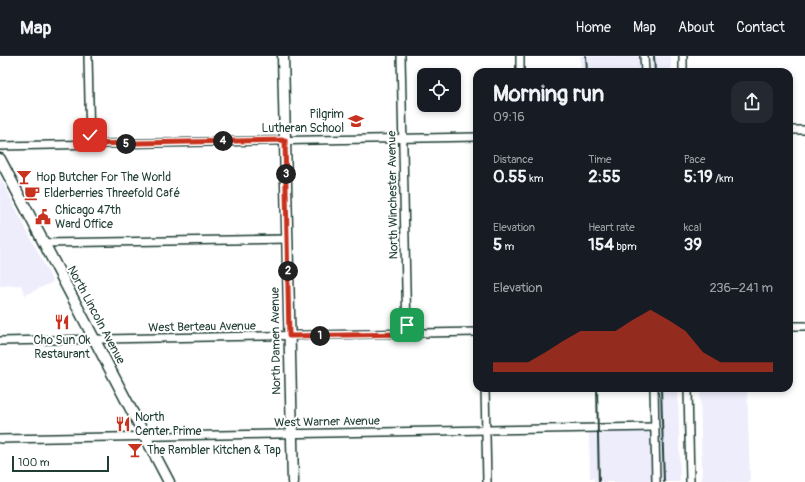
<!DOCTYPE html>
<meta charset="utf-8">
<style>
:root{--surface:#171b24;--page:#242831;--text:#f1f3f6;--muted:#9ea1a6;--line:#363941;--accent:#c8321e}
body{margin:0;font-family:Pangolin,sans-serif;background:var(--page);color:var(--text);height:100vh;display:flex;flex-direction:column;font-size:15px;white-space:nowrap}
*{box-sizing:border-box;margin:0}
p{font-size:13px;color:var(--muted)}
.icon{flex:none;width:22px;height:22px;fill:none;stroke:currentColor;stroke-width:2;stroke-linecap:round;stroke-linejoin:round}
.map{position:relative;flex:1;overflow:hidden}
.side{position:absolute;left:473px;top:12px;width:320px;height:324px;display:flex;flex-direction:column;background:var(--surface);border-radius:12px;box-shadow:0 2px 6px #0003}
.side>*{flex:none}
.tools{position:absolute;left:417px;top:12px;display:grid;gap:8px}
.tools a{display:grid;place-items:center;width:44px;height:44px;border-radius:8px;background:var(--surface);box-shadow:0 2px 6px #0003;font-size:20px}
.scale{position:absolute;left:12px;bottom:10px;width:97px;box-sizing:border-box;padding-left:4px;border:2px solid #1f3d34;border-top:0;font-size:11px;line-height:14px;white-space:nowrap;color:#1f3d34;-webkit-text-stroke:3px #fff;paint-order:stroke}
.pin{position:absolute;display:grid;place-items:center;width:34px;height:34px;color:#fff;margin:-17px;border-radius:8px;box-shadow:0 2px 6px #0006}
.km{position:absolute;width:20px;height:20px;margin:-10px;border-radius:50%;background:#222;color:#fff;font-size:11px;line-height:20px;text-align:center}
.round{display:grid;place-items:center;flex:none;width:42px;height:42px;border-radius:12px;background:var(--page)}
.head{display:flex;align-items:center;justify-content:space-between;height:68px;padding:0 20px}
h1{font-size:22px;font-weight:800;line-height:30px}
.figures{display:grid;grid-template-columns:repeat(3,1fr);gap:6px;height:68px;padding:4px 20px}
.figures div{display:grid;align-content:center}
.figures b{font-size:17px;font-weight:800}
.figures small{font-size:11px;font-weight:400}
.figures p{font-size:11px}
.chart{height:112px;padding:8px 20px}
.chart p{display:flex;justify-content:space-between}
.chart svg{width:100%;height:72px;margin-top:4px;fill:var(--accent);opacity:.7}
header{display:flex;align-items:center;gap:24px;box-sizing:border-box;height:56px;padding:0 20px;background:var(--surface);border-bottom:1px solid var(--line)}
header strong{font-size:19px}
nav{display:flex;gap:22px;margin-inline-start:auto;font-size:14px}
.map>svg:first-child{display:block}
</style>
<header>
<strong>Map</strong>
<nav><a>Home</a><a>Map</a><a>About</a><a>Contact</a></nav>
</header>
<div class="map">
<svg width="805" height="426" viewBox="0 0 805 426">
<rect width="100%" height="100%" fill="#fff"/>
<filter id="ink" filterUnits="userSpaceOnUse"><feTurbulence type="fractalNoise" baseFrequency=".025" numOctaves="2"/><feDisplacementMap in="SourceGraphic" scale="8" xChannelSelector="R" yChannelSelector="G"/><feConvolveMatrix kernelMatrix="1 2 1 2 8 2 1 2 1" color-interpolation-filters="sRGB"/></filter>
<g filter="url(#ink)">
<!-- built -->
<g fill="#eeedfc">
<polygon points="580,0 642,0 643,16 581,16"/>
<rect x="651" y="0" width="20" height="16"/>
<polygon points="0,121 53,226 25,239 21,229 0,230"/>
<polygon points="658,332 678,332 680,426 660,426"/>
<polygon points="700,332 747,332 750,426 702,426"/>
<polygon points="649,375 652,378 653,426 594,426 594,422 590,422 589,376"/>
</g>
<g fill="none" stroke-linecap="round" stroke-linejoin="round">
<defs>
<g id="street">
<polyline points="88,0 90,89"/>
<polyline points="401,0 407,278"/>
<polyline points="520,0 520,16"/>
<polyline points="644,0 645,16"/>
<polyline points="683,0 683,16"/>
<polyline points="789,74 805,74"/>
<polyline points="0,90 477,81"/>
<polyline points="44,187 287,183"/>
<polyline points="789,270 805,270"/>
<polyline points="0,285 477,276"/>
<polyline points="485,332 487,426"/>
<polyline points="654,332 656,426"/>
<polyline points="688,332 690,426"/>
<polyline points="0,383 655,371"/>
</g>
<g id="secondary">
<polyline points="283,0 293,426"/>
<polyline points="0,103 169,426"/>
</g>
</defs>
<!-- street casing -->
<use href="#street" stroke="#1f3d34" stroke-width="10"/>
<!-- secondary casing -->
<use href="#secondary" stroke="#1f3d34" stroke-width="13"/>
<!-- street -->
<use href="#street" stroke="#fff" stroke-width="7"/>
<!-- secondary -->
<use href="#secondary" stroke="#fff" stroke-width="10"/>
<!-- rail -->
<g stroke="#1f3d34" stroke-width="2">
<polyline points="586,0 587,16"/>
<polyline points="654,0 655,16"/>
<polyline points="597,332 599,426"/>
<polyline points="661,332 664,426"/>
</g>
</g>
</g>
<g fill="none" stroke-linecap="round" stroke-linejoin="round" filter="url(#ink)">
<defs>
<polyline id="route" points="90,79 90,88 285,84 289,280 407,278 407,269"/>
</defs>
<!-- route casing -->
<use href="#route" stroke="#fff" stroke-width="8"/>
<!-- route -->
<use href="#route" stroke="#c8321e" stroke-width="5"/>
</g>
<!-- icons -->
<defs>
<symbol id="school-bare" viewBox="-9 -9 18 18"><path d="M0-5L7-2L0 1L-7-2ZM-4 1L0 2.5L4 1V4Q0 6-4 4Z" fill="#c8321e" stroke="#fff" stroke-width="2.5" paint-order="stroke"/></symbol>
<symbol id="bar-bare" viewBox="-9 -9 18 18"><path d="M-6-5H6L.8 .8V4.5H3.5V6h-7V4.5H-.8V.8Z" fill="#c8321e" stroke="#fff" stroke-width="2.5" paint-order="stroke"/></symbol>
<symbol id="cafe-bare" viewBox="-9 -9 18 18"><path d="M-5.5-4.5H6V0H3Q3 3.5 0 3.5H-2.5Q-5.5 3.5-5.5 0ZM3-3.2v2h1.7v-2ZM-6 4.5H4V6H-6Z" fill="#c8321e" stroke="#fff" stroke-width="2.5" paint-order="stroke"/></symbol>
<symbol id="civic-bare" viewBox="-9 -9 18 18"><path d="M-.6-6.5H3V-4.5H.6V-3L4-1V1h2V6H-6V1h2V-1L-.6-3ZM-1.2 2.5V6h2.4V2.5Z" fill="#c8321e" stroke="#fff" stroke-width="2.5" paint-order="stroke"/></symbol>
<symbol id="restaurant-bare" viewBox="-9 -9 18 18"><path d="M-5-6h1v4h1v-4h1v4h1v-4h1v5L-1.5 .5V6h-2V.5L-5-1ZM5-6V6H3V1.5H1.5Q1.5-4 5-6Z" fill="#c8321e" stroke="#fff" stroke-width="2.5" paint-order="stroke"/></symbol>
</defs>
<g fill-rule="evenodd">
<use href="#school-bare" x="345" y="54" width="22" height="22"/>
<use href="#bar-bare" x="13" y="110" width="22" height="22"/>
<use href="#cafe-bare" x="21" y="126" width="22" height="22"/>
<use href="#civic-bare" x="32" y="150" width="22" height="22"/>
<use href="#restaurant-bare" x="51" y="255" width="22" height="22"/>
<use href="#restaurant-bare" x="112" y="357" width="22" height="22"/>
<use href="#bar-bare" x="124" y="383" width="22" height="22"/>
</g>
<g text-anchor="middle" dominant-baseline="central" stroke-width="4" stroke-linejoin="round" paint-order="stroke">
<!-- poi labels -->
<g font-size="12" fill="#1f3d34" stroke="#fff" text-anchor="start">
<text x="344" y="58" text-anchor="end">Pilgrim<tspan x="344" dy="14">Lutheran School</tspan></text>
<text x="36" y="121">Hop Butcher For The World</text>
<text x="44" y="137">Elderberries Threefold Café</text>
<text x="55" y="154">Chicago 47th<tspan x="55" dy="14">Ward Office</tspan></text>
<text x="62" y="284" text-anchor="middle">Cho Sun Ok<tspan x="62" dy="14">Restaurant</tspan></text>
<text x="135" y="361">North<tspan x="135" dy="14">Center Prime</tspan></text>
<text x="147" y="394">The Rambler Kitchen &amp; Tap</text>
</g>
<!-- street labels -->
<g font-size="12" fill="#1f3d34" stroke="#fff">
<text transform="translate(393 139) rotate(-91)">North Winchester Avenue</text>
<text transform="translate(96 259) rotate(62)">North Lincoln Avenue</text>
<text transform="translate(202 271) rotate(-1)">West Berteau Avenue</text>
<text transform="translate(276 285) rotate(-91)">North Damen Avenue</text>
<text transform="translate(327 366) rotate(-1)">West Warner Avenue</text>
</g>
</g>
</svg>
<div class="tools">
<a><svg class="icon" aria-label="locate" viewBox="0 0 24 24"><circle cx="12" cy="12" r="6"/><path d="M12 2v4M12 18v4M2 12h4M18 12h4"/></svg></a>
</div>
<div class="scale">100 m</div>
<div class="pin" style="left:407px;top:269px;background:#1e9e55"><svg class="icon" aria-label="arrive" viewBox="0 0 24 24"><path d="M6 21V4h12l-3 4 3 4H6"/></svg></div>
<div class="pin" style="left:90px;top:79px;background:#d93025"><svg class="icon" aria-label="check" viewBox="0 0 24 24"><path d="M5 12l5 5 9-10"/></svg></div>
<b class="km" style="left:320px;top:280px">1</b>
<b class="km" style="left:288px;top:215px">2</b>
<b class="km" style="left:286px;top:118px">3</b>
<b class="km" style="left:223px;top:85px">4</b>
<b class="km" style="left:126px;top:88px">5</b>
<section class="side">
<div class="head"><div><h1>Morning run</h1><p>09:16</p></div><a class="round"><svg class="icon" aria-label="share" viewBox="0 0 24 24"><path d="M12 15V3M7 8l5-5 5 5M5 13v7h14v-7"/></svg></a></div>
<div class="figures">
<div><p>Distance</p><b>0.55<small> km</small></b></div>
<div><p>Time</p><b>2:55</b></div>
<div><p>Pace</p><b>5:19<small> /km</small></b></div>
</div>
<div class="figures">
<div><p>Elevation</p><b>5<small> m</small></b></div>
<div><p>Heart rate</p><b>154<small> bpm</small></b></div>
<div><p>kcal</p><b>39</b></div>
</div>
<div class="chart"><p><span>Elevation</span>236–241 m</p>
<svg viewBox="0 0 160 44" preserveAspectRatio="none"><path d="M0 44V38L10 38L20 38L30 32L40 25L50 19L60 19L70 19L80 12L90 6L100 12L110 19L120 32L130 38L140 38L150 38L160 38V44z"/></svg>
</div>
</section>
</div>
